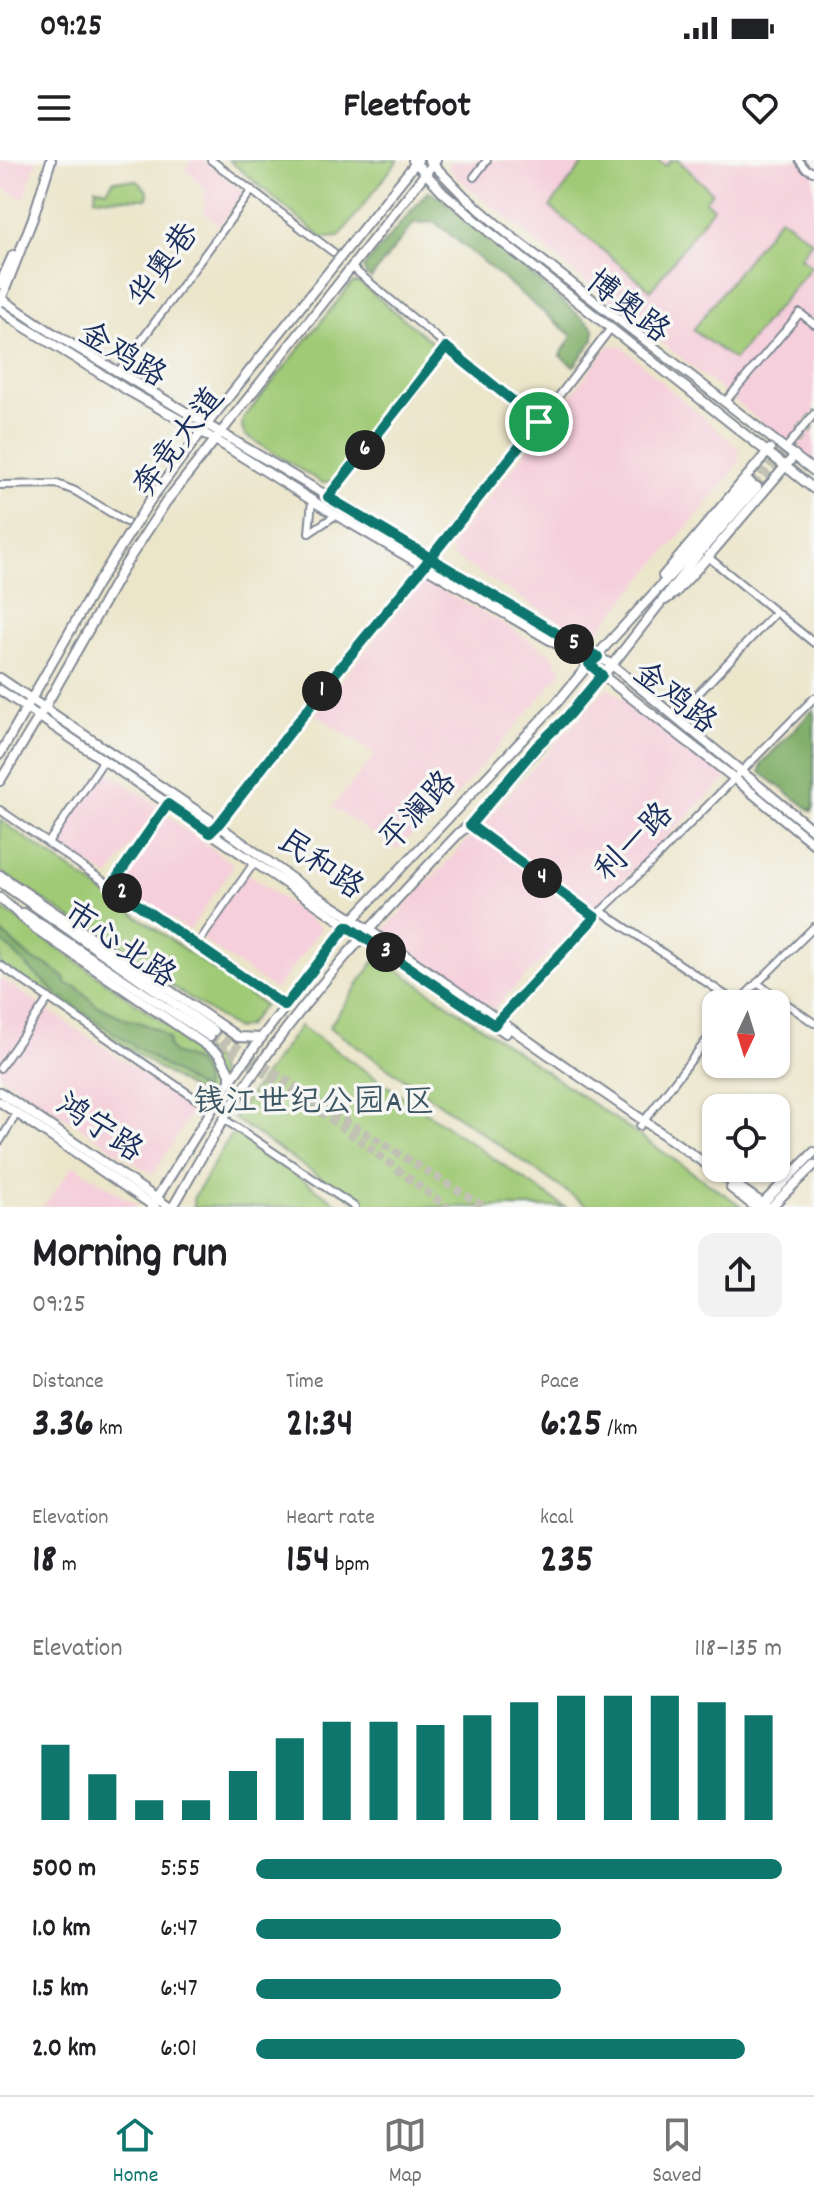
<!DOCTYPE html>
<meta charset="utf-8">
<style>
:root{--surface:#fff;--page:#f2f2f2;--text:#202124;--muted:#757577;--line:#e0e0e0;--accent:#0f766e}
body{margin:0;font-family:Dekko,"LXGW WenKai TC",sans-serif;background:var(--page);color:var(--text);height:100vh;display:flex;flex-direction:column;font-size:30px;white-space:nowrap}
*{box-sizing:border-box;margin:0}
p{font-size:26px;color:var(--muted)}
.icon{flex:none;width:44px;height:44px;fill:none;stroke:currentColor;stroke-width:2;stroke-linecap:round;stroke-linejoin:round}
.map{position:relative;height:1047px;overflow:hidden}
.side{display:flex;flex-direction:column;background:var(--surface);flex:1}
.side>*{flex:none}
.needle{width:52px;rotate:184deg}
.buttons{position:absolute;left:702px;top:830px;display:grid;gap:16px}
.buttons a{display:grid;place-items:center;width:88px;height:88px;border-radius:16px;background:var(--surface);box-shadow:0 2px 6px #0004;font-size:40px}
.pin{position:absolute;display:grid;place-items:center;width:68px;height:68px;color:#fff;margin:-34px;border:4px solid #fff;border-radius:50%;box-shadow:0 2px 8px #0007}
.km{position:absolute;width:40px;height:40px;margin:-20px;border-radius:50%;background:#222;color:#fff;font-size:22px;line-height:40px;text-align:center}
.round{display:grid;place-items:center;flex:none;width:84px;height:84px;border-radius:16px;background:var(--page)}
.overview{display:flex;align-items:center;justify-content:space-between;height:136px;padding:0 32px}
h1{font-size:44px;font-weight:700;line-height:60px}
.metrics{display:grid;grid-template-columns:repeat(3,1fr);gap:12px;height:136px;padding:8px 32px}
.metrics div{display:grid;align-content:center}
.metrics b{font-size:40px;font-weight:700}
.metrics small{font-size:22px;font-weight:400}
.metrics p{font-size:22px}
.chart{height:224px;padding:16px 32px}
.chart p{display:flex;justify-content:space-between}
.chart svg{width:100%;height:144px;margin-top:8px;stroke:var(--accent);stroke-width:6}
ul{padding:0 32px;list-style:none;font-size:26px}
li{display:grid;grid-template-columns:128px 96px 1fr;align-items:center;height:60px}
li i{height:20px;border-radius:10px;background:var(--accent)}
.status{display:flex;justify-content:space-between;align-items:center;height:56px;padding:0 40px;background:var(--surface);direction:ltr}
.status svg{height:22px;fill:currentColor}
header{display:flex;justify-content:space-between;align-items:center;height:104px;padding:0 32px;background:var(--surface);font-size:36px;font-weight:700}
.menu{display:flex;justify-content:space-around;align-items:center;height:112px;border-top:2px solid var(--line);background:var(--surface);font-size:22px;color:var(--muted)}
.menu a{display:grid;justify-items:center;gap:4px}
.menu .active{color:var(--accent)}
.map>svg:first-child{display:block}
</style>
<div class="status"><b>09:25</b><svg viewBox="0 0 49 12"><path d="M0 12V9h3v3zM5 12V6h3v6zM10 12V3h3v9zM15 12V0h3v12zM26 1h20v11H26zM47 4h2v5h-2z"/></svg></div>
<header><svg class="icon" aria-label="menu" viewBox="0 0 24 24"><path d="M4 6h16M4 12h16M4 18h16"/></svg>Fleetfoot<svg class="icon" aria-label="heart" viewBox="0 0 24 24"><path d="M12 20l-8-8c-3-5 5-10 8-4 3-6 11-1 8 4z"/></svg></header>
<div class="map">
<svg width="814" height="1047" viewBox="0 0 814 1047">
<rect width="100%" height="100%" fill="#f6f6f2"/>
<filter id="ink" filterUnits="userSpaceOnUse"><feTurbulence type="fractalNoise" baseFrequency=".0125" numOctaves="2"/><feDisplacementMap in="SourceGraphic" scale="16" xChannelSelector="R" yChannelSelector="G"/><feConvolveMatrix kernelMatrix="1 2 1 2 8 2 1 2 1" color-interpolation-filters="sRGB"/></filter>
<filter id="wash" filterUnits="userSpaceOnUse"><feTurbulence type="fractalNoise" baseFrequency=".006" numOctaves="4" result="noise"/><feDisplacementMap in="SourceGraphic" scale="32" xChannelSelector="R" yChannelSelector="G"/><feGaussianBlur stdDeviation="1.8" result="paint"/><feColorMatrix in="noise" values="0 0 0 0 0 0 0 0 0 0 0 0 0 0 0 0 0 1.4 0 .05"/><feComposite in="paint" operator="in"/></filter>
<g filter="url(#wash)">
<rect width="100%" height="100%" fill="#ebe5c9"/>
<!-- built -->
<g fill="#f5cfdb">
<polygon points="0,0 37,0 24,39 0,27"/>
<polygon points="192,0 203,0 244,32 219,65 204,52 206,29 185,10"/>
<polygon points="814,0 814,305 457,18 449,8 448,1"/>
<polygon points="620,185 740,290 739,301 728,319 600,469 585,477 452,396 451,384 550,262 609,186"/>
<polygon points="422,420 504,464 552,495 562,512 449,644 402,614 442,643 397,690 332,647 376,595 315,554"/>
<polygon points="608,527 727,618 493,849 383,771"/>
<polygon points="104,609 159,646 109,717 53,682"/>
<polygon points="167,656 234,705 189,771 118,725"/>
<polygon points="245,712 322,768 275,830 200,778"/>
<polygon points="0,818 194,948 153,1015 0,915"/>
<polygon points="74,1005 138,1046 138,1047 43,1047"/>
</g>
<!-- green -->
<g fill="#a0ca76" stroke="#5e7c6a" stroke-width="2">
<polygon points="229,0 398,0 339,77 322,78"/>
<polygon points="586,0 657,0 666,6 671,0 678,0 712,32 705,41 713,48 651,130 550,47"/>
<polygon points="114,20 138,21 148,32 147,39 95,38 96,28 107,30"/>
<polygon points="780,57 812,81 800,97 811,107 734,200 693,170"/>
<polygon points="352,123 360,123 433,183 436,188 434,194 335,320 322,323 245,275 242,268 243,259"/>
<polygon points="0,660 264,845 247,866 236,869 0,711"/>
<polygon points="0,747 215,899 221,921 210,941 0,806"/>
<polygon points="378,796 743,1047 589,1047 329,867"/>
<polygon points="300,866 556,1041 565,1047 364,1047 233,958"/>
<polygon points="233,974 237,974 342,1047 194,1047 193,1039 230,976"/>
</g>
<!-- forest -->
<g fill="#80ae67" stroke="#4e6e62" stroke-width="2">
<polygon points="428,31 438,36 594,168 594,179 574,206 560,196 572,176 435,62 414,63 371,118 366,115 363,108"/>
<polygon points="814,549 814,645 812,651 760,612 762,603"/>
<path d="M0,771L34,801L46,804L65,818L66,824L77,827L96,845L128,860L139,862L158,870L169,879L168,886L173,893C194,899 208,907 203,931L58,836C48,823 35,815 24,803C16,795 10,787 0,780Z"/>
</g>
</g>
<g filter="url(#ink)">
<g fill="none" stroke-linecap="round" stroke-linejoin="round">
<!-- major-tunnel -->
<g stroke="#c1c1b4" stroke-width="8" stroke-dasharray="8 4" stroke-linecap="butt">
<polyline points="797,270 814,249"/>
<polyline points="751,323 786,284"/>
<polyline points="757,327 814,260"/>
<polyline points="214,871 346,961 485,1047"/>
<polyline points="210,877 342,967 447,1047"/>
</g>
<defs>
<g id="minor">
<polyline points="211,0 333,92"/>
<polyline points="799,0 805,8 813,12"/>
<polyline points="474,17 487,0"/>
<polyline points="356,111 539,262"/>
<polyline points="119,211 252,30"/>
<polyline points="725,242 800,153 814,164"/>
<polyline points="786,288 814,254"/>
<polyline points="0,325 57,324 75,331 126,362"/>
<polyline points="328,337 446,187"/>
<polyline points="309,373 336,355"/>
<polyline points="309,373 312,340"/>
<polyline points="708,397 814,483"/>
<polyline points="676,557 776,452"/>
<polyline points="0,650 285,846"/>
<polyline points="470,665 595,757"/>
<polyline points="216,668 339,509 539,262 611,168"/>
<polyline points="48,683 104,600"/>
<polyline points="111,726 168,644"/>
<polyline points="601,751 737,843"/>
<polyline points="197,785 254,703"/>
<polyline points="0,805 205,945"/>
<polyline points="757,823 814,863"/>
<polyline points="737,843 814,767"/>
<polyline points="497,861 532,826 595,757 659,695 814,538"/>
<polyline points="0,908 49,838"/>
<polyline points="224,959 355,1047"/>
<polyline points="640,966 716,868"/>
<polyline points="0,981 17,953"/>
</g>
<g id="major">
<polyline points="413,0 443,32 488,71 814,329"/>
<polyline points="429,0 464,36 508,74 814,311"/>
<polyline points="0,124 13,95"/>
<polyline points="0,138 51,172 612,505 814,671"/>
<polyline points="0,142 33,58 51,0"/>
<polyline points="0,150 23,166 127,230 214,279 321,346 579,497 734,618 814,684"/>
<polyline points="663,416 770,289"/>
<polyline points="665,440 675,433 708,397 795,295"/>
<polyline points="0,518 218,665 309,731 353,759 768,1047"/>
<polyline points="0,530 506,873"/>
<polyline points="0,594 97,424 151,339 207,264 418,0"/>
<polyline points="0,621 45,547 125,405 166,342 436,0"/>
<polyline points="0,715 238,877 261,878"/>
<polyline points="0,722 214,871"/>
<polyline points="0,738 36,769 219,894 230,913 230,921"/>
<polyline points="24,753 210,877"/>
<polyline points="0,932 169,1047"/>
<polyline points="0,942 155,1047"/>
<polyline points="731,1028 755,1047"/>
<polyline points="761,1045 814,992"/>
<polyline points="151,1047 230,921 261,878 353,759 555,545 589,504 688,396 751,323"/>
<path d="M173,1047C195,1009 216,969 241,932C304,837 382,754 460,672L470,665L612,505L700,392L757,327"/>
<polyline points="771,1047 814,1005"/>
</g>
</defs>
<!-- minor casing -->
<use href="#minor" stroke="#838a94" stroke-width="10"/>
<!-- major casing -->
<use href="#major" stroke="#838a94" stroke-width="12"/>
<!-- minor -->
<use href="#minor" stroke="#fff" stroke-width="6"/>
<!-- major -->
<use href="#major" stroke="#fff" stroke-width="8"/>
</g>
</g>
<g fill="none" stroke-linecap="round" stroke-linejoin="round" filter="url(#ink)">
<defs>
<polyline id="route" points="539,262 431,397 424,406 339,509 218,665 210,673 168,644 111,726 285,846 347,766 494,865 595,757 470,665 537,586 567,557 602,515 589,504 598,497 578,486 328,337 446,187 539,262"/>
</defs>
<!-- route casing -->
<use href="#route" stroke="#fff" stroke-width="16"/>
<!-- route -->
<use href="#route" stroke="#0f766e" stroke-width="10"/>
</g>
<g text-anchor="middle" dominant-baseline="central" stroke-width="7" stroke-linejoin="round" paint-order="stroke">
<!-- street labels -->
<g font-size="32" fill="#1b2f5e" stroke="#f6f6f2">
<text transform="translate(166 107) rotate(-54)">华奥巷</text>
<text transform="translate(626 149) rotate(38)">博奥路</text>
<text transform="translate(121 197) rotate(31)">金鸡路</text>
<text transform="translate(181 284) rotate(-53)">奔竞大道</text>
<text transform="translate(673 540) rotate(38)">金鸡路</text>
<text transform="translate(420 653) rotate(-47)">平澜路</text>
<text transform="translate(636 684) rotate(-45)">利一路</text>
<text transform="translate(319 707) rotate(35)">民和路</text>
<text transform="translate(118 787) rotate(34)">市心北路</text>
<text transform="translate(98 970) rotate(34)">鸿宁路</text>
</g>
<!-- park labels -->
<g font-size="32" fill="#3c5664" stroke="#f6f6f2">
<text x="314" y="945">钱江世纪公园A区</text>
</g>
</g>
</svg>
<div class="buttons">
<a><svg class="needle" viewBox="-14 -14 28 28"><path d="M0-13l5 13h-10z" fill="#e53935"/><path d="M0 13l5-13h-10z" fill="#757577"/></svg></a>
<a><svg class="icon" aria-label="locate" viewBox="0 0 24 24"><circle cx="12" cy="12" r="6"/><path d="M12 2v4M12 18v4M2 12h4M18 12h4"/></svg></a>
</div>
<div class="pin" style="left:539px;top:262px;background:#1e9e55"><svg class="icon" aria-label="arrive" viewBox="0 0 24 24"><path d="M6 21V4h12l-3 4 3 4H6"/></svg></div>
<b class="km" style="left:322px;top:531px">1</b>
<b class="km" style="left:122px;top:733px">2</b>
<b class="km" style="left:386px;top:792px">3</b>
<b class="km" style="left:542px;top:718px">4</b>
<b class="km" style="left:574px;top:484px">5</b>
<b class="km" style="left:365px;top:290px">6</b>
</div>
<section class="side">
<div class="overview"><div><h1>Morning run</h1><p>09:25</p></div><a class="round"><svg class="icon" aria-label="share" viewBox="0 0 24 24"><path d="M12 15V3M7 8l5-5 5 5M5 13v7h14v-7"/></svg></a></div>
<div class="metrics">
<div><p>Distance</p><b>3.36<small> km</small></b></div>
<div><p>Time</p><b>21:34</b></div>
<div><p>Pace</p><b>6:25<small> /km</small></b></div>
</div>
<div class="metrics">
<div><p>Elevation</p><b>18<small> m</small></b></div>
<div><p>Heart rate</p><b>154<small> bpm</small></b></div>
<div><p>kcal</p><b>235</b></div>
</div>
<div class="chart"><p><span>Elevation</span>118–135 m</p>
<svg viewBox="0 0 160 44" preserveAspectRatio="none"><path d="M5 44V21M15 44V30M25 44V38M35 44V38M45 44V29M55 44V19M65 44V14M75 44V14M85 44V15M95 44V12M105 44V8M115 44V6M125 44V6M135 44V6M145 44V8M155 44V12"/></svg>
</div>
<ul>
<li><b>500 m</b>5:55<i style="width:100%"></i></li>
<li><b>1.0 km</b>6:47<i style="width:58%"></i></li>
<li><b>1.5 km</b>6:47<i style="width:58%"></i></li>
<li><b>2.0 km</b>6:01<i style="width:93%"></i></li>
</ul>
</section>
<nav class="menu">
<a class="active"><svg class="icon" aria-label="home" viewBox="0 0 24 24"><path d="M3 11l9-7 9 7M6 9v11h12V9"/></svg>Home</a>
<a><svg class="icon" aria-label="map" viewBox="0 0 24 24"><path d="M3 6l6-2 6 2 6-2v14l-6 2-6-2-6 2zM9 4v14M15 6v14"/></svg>Map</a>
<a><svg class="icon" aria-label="saved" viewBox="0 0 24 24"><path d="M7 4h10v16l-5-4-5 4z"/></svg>Saved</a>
</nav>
